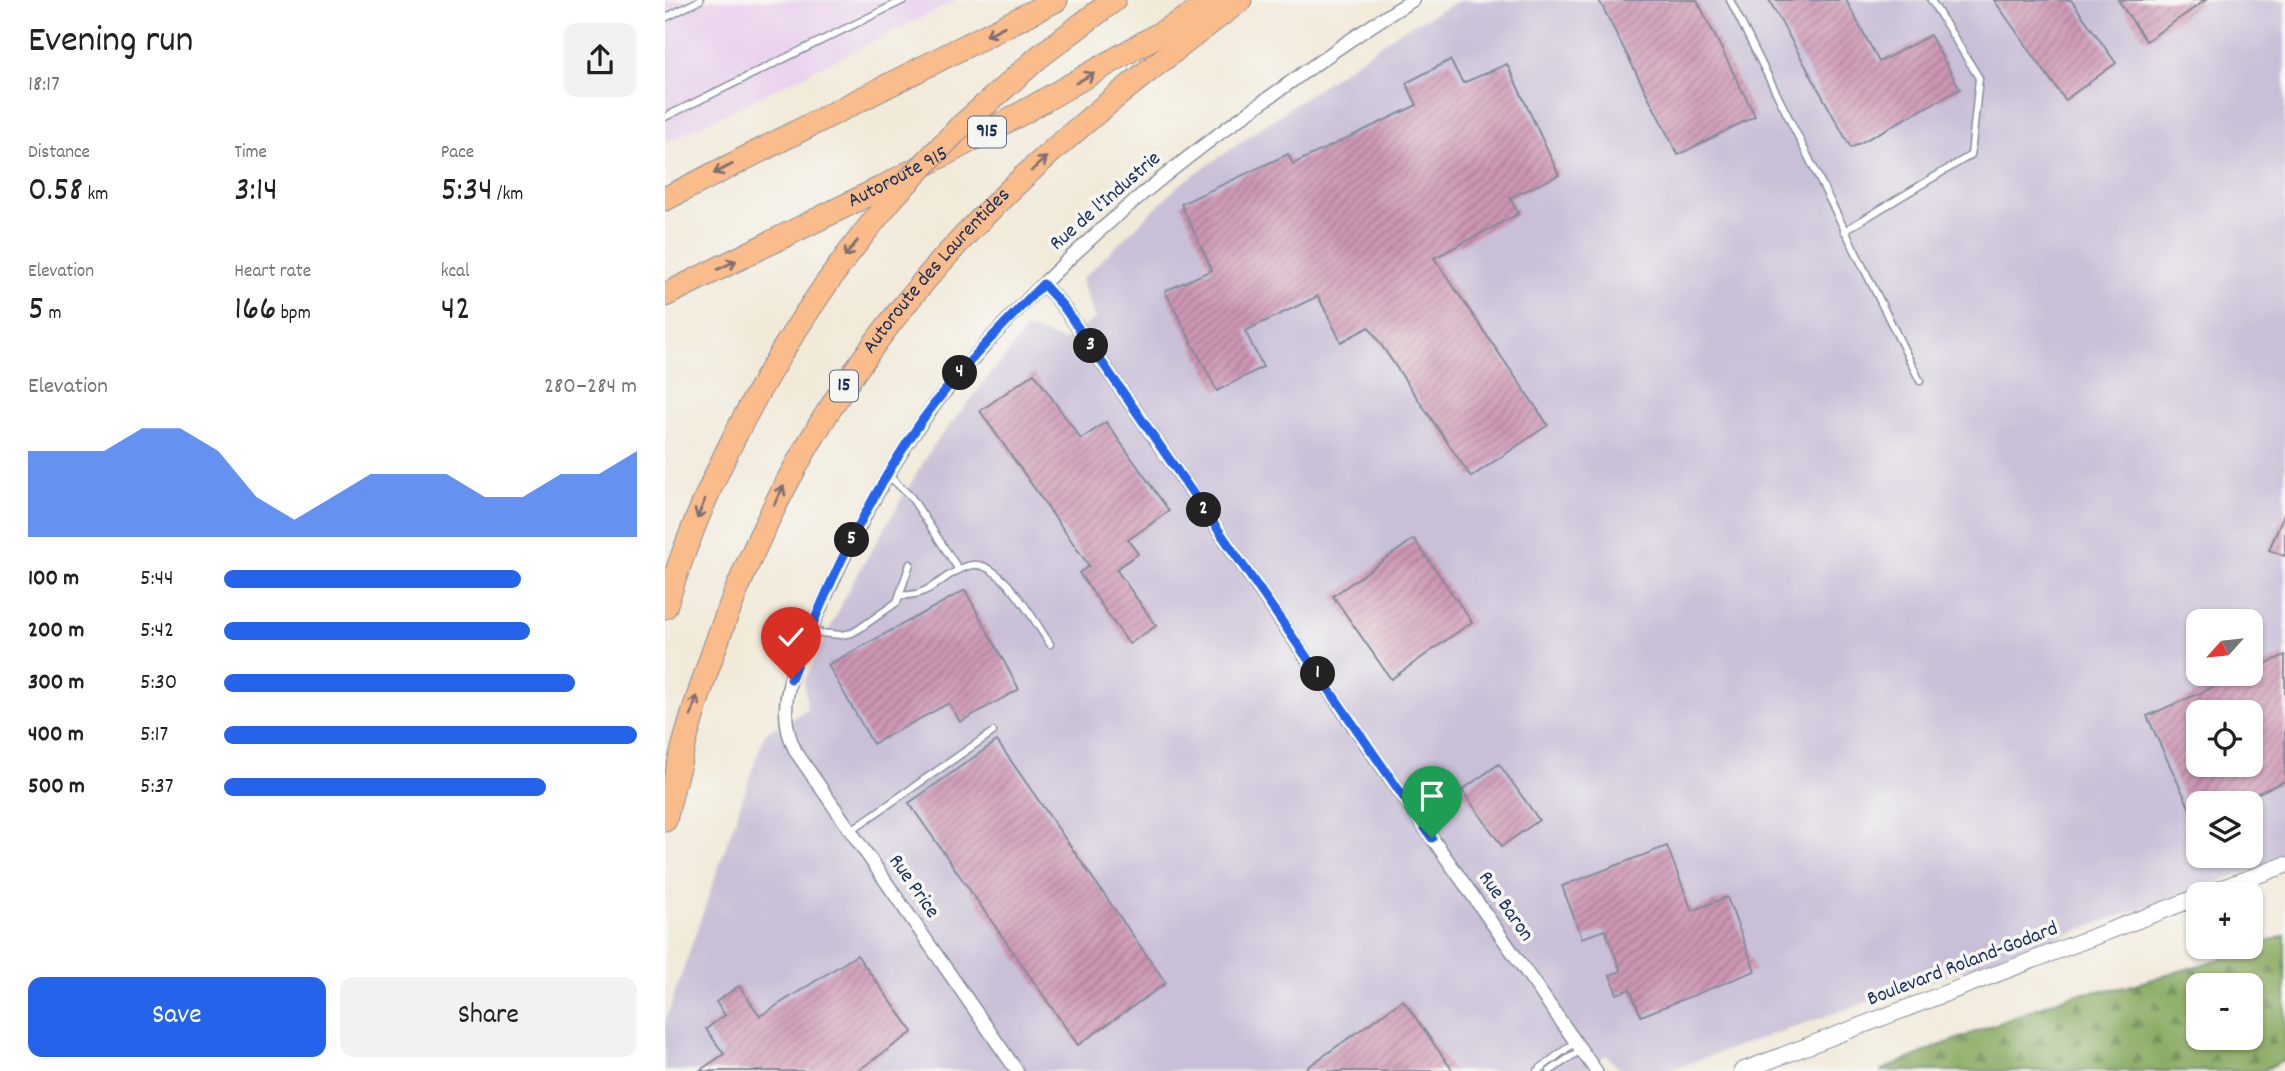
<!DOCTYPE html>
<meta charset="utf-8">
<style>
:root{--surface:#fff;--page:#f2f2f2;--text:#202124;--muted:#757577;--accent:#2563eb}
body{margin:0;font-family:Dekko,sans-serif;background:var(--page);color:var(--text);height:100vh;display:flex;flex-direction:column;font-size:26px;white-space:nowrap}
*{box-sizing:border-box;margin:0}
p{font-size:23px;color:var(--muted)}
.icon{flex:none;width:38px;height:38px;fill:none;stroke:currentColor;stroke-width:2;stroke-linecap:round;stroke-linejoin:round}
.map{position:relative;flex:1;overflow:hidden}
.panel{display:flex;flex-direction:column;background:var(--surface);width:665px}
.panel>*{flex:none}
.needle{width:46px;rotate:243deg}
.tools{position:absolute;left:1521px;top:609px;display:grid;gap:14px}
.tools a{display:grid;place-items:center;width:77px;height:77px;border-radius:14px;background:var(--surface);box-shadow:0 2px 5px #0004;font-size:35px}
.pin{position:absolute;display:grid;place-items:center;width:60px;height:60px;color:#fff;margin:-72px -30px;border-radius:50% 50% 50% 0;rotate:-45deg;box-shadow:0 0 7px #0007}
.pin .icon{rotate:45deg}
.km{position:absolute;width:35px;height:35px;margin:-18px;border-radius:50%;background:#222;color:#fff;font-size:19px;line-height:35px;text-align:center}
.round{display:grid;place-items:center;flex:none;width:74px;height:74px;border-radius:14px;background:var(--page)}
.summary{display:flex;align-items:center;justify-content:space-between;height:119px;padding:0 28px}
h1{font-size:38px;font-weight:600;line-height:52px}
.metrics{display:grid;grid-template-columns:repeat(3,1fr);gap:10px;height:119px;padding:7px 28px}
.metrics div{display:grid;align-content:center}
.metrics b{font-size:35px;font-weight:600}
.metrics small{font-size:19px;font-weight:400}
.metrics p{font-size:19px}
.chart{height:196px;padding:14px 28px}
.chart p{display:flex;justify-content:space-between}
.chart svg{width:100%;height:126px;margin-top:7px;fill:var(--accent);opacity:.7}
.button{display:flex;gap:14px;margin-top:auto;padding:14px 28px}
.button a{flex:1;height:80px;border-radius:14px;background:var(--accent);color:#fff;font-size:28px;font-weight:600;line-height:80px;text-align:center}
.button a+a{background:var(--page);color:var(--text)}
ul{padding:0 28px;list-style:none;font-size:23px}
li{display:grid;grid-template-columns:112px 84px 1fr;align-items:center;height:52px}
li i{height:18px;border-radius:9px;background:var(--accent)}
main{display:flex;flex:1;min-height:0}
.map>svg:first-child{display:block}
</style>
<main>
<section class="panel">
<div class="summary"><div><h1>Evening run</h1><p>18:17</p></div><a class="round"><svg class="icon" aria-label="share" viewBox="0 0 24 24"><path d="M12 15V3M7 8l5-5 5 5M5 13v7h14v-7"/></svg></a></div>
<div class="metrics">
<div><p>Distance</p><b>0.58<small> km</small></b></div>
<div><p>Time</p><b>3:14</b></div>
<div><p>Pace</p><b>5:34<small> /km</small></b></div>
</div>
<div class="metrics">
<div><p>Elevation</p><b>5<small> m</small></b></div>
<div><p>Heart rate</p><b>166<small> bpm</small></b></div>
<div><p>kcal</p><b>42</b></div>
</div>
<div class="chart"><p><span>Elevation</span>280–284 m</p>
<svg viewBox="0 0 160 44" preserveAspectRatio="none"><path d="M0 44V14L10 14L20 14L30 6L40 6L50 14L60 30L70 38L80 30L90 22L100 22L110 22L120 30L130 30L140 22L150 22L160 14V44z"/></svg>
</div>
<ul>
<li><b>100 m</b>5:44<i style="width:72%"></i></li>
<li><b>200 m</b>5:42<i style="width:74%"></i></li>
<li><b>300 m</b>5:30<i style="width:85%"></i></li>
<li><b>400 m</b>5:17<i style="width:100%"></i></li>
<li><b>500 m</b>5:37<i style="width:78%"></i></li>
</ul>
<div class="button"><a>Save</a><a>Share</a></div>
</section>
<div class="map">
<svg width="1620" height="1071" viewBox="0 0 1620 1071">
<defs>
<pattern id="forest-firs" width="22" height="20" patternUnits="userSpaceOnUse" patternTransform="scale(1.75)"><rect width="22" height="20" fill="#84a75c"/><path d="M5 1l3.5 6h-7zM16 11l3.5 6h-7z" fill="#6b884f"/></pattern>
<pattern id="building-hatch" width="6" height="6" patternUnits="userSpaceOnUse" patternTransform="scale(1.75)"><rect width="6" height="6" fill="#ce96b3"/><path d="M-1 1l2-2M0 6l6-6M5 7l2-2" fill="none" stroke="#a67b95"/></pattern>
</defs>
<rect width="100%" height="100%" fill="#f6f6f2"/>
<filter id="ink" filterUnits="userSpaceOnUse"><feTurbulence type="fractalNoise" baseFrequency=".0143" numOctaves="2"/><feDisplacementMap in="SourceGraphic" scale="14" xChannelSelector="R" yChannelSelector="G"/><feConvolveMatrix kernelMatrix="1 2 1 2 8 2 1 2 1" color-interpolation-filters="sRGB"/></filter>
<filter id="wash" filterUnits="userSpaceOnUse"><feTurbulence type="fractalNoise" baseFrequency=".00686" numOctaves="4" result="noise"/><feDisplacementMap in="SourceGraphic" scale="28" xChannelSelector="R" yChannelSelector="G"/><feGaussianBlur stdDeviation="1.57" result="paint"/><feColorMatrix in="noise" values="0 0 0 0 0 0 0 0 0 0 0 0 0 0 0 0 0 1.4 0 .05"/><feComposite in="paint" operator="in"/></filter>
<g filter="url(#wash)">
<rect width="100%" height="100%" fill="#f2ead9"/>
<!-- built -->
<polygon fill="#e9d2ed" points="0,0 293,0 0,143"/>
<!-- industrial -->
<path fill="#c9bfd7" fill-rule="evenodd" d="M796,0H1620V859L1001,1071H957L941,1055L919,1071H0V1022L100,733L142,709L139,682L187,583L268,446L362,329L399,341L430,319L416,280L513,186L735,31ZM1533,621H1586V674H1533ZM1533,712H1586V765H1533ZM1533,803H1586V856H1533Z"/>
<!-- forest -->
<path fill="url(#forest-firs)" stroke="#506b5d" stroke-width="2" fill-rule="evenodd" d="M1620,935V1059L1598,1071H1215L1274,1046L1406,995L1461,987L1579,952ZM1533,985H1586V1038H1533Z"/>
<g id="blocks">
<!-- building -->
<g fill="url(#building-hatch)" fill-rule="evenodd">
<polygon points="934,0 1032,0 1090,116 1013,155"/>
<polygon points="1104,0 1181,0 1214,62 1265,35 1295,89 1186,148"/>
<polygon points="1329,0 1406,0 1451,63 1400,100"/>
<polygon points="1453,0 1541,0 1481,41"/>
<polygon points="785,60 798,83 842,64 894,175 845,198 853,214 769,258 883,425 806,477 704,327 676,342 653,296 580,331 598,367 552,391 500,291 547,270 516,204 623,154 628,164 752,105 741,83"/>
<polygon points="369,373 416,439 441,422 504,511 463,540 473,554 451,569 491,626 464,644 414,573 424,566 315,411"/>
<polygon points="1620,512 1620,556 1604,550"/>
<polygon points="749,539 807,622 726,679 668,596"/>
<polygon points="300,590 354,689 295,722 284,703 208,744 163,665"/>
<path d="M1620,655V781L1570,803H1533V826L1482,716L1578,674H1586V670ZM1533,712H1586V765H1533Z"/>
<polygon points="332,741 501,983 413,1045 244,803"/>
<polygon points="834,764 874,820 837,846 797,790"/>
<polygon points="1002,846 1027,911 1062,897 1090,971 976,1016 965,989 952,994 945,975 956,971 940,930 917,938 897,886"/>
<polygon points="192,955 248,1032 192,1071 34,1071 59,1054 41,1029 60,1015 51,1002 74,986 95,1016"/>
<polygon points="738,1000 788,1071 637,1071"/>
</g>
</g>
</g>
<g filter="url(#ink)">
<use href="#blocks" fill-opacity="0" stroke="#868c9c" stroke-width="2"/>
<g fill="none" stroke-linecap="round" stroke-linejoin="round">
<defs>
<g id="service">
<polyline points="1065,0 1255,381"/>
<polyline points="0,18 35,0"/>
<polyline points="0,117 239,0"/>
<polyline points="1179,231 1306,155 1314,78 1266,0"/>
<polyline points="223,475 246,497 294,570"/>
<path d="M235,595C254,597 268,587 283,576C291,571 304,563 313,565C341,569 370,622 385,644"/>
<polyline points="145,632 176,635 187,633 194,629 232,602 245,564"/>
<polyline points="185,831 328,732"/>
<polyline points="872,1071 910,1042"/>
<polyline points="885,1071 917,1049"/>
</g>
<g id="minor">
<polyline points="378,284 398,306 708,754 931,1071"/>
<path d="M352,1071L131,752C105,703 135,652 156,607C185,542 216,480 257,422C276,394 299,369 321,344C408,246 509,164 616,89C659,58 702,27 748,0"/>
</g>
<g id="tertiary">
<polyline points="1541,894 1620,865"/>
<polyline points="1077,1071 1533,897"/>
</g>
<g id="motorway">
<polyline points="295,127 375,56 449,0"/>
<polyline points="0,199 391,0"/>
<path id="s1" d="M0,295L216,188L359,112L553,0"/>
<path d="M0,607C48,455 127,318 229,196"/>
<path id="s2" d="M0,820C57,570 160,367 346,189C418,120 496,60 575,0"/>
</g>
</defs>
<!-- service casing -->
<use href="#service" stroke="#868c9c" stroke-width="9"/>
<!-- minor casing -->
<use href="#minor" stroke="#868c9c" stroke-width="15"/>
<!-- tertiary casing -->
<use href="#tertiary" stroke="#868c9c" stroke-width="18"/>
<!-- motorway casing -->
<use href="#motorway" stroke="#868c9c" stroke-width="25"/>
<!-- service -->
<use href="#service" stroke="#fff" stroke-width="6"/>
<!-- minor -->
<use href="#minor" stroke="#fff" stroke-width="12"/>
<!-- tertiary -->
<use href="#tertiary" stroke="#fff" stroke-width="16"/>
<!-- motorway -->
<use href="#motorway" stroke="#f9bc8a" stroke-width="23"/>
<defs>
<polyline id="motorway-bridge" points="229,196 295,127"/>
</defs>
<!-- motorway-bridge casing -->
<use href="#motorway-bridge" stroke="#868c9c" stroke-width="25" stroke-linecap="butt"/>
<!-- motorway-bridge -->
<use href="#motorway-bridge" stroke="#f9bc8a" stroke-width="23"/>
</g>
<!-- one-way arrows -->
<defs><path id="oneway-shaft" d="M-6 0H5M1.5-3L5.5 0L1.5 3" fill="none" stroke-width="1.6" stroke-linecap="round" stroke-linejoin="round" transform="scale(1.75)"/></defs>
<g stroke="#7f6e72">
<use href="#oneway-shaft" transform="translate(330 31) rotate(153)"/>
<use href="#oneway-shaft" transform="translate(420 78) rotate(-29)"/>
<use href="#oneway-shaft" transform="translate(374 164) rotate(-42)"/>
<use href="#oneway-shaft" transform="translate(58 169) rotate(153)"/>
<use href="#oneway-shaft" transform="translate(186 249) rotate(128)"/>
<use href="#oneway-shaft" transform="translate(62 265) rotate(-26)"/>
<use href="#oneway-shaft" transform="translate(114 495) rotate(-63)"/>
<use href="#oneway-shaft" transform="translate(36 509) rotate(112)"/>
<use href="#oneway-shaft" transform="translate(29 706) rotate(-73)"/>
</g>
</g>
<g fill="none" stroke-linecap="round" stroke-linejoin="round" filter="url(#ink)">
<defs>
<path id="route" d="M126,679C160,589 202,498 258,419C293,371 336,327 378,284L398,306L767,838"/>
</defs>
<!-- route casing -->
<use href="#route" stroke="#fff" stroke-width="14"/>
<!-- route -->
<use href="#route" stroke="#2563eb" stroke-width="9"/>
</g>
<g text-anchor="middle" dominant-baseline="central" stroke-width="7" stroke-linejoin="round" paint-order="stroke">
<!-- shield labels -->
<g fill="#f6f6f2" stroke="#5d6b8a" stroke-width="2">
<rect x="303" y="116.5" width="38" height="31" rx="5"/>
<rect x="165" y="370.5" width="28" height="31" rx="5"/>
</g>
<g font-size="19" font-weight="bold" fill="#1b2f5e">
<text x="322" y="132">915</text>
<text x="179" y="386">15</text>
</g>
<!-- street labels -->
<g font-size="21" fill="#1b2f5e" stroke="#f6f6f2">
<text stroke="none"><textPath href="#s1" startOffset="261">Autoroute 915</textPath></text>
<text transform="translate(441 202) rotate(-41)">Rue de l'Industrie</text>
<text stroke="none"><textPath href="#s2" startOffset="620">Autoroute des Laurentides</textPath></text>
<text transform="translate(248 887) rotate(55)">Rue Price</text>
<text transform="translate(840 907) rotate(55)">Rue Baron</text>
<text transform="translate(1298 965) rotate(-21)">Boulevard Roland-Godard</text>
</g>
</g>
</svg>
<div class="tools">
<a><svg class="needle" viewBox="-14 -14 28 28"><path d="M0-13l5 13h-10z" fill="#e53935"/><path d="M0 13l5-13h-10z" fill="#757577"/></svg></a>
<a><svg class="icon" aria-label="locate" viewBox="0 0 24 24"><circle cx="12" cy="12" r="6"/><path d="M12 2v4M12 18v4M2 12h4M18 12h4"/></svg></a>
<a><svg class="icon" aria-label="layers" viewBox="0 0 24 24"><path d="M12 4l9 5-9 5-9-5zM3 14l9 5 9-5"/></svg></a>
<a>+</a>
<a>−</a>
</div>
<div class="pin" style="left:767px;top:838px;background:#1e9e55"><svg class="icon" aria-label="arrive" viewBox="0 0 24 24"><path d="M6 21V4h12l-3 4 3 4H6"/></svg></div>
<div class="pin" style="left:126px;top:679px;background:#d93025"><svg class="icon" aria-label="check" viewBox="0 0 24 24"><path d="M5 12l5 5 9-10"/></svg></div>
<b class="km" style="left:653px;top:674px">1</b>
<b class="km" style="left:539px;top:510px">2</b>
<b class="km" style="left:426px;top:346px">3</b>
<b class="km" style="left:295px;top:373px">4</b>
<b class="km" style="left:187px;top:540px">5</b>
</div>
</main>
